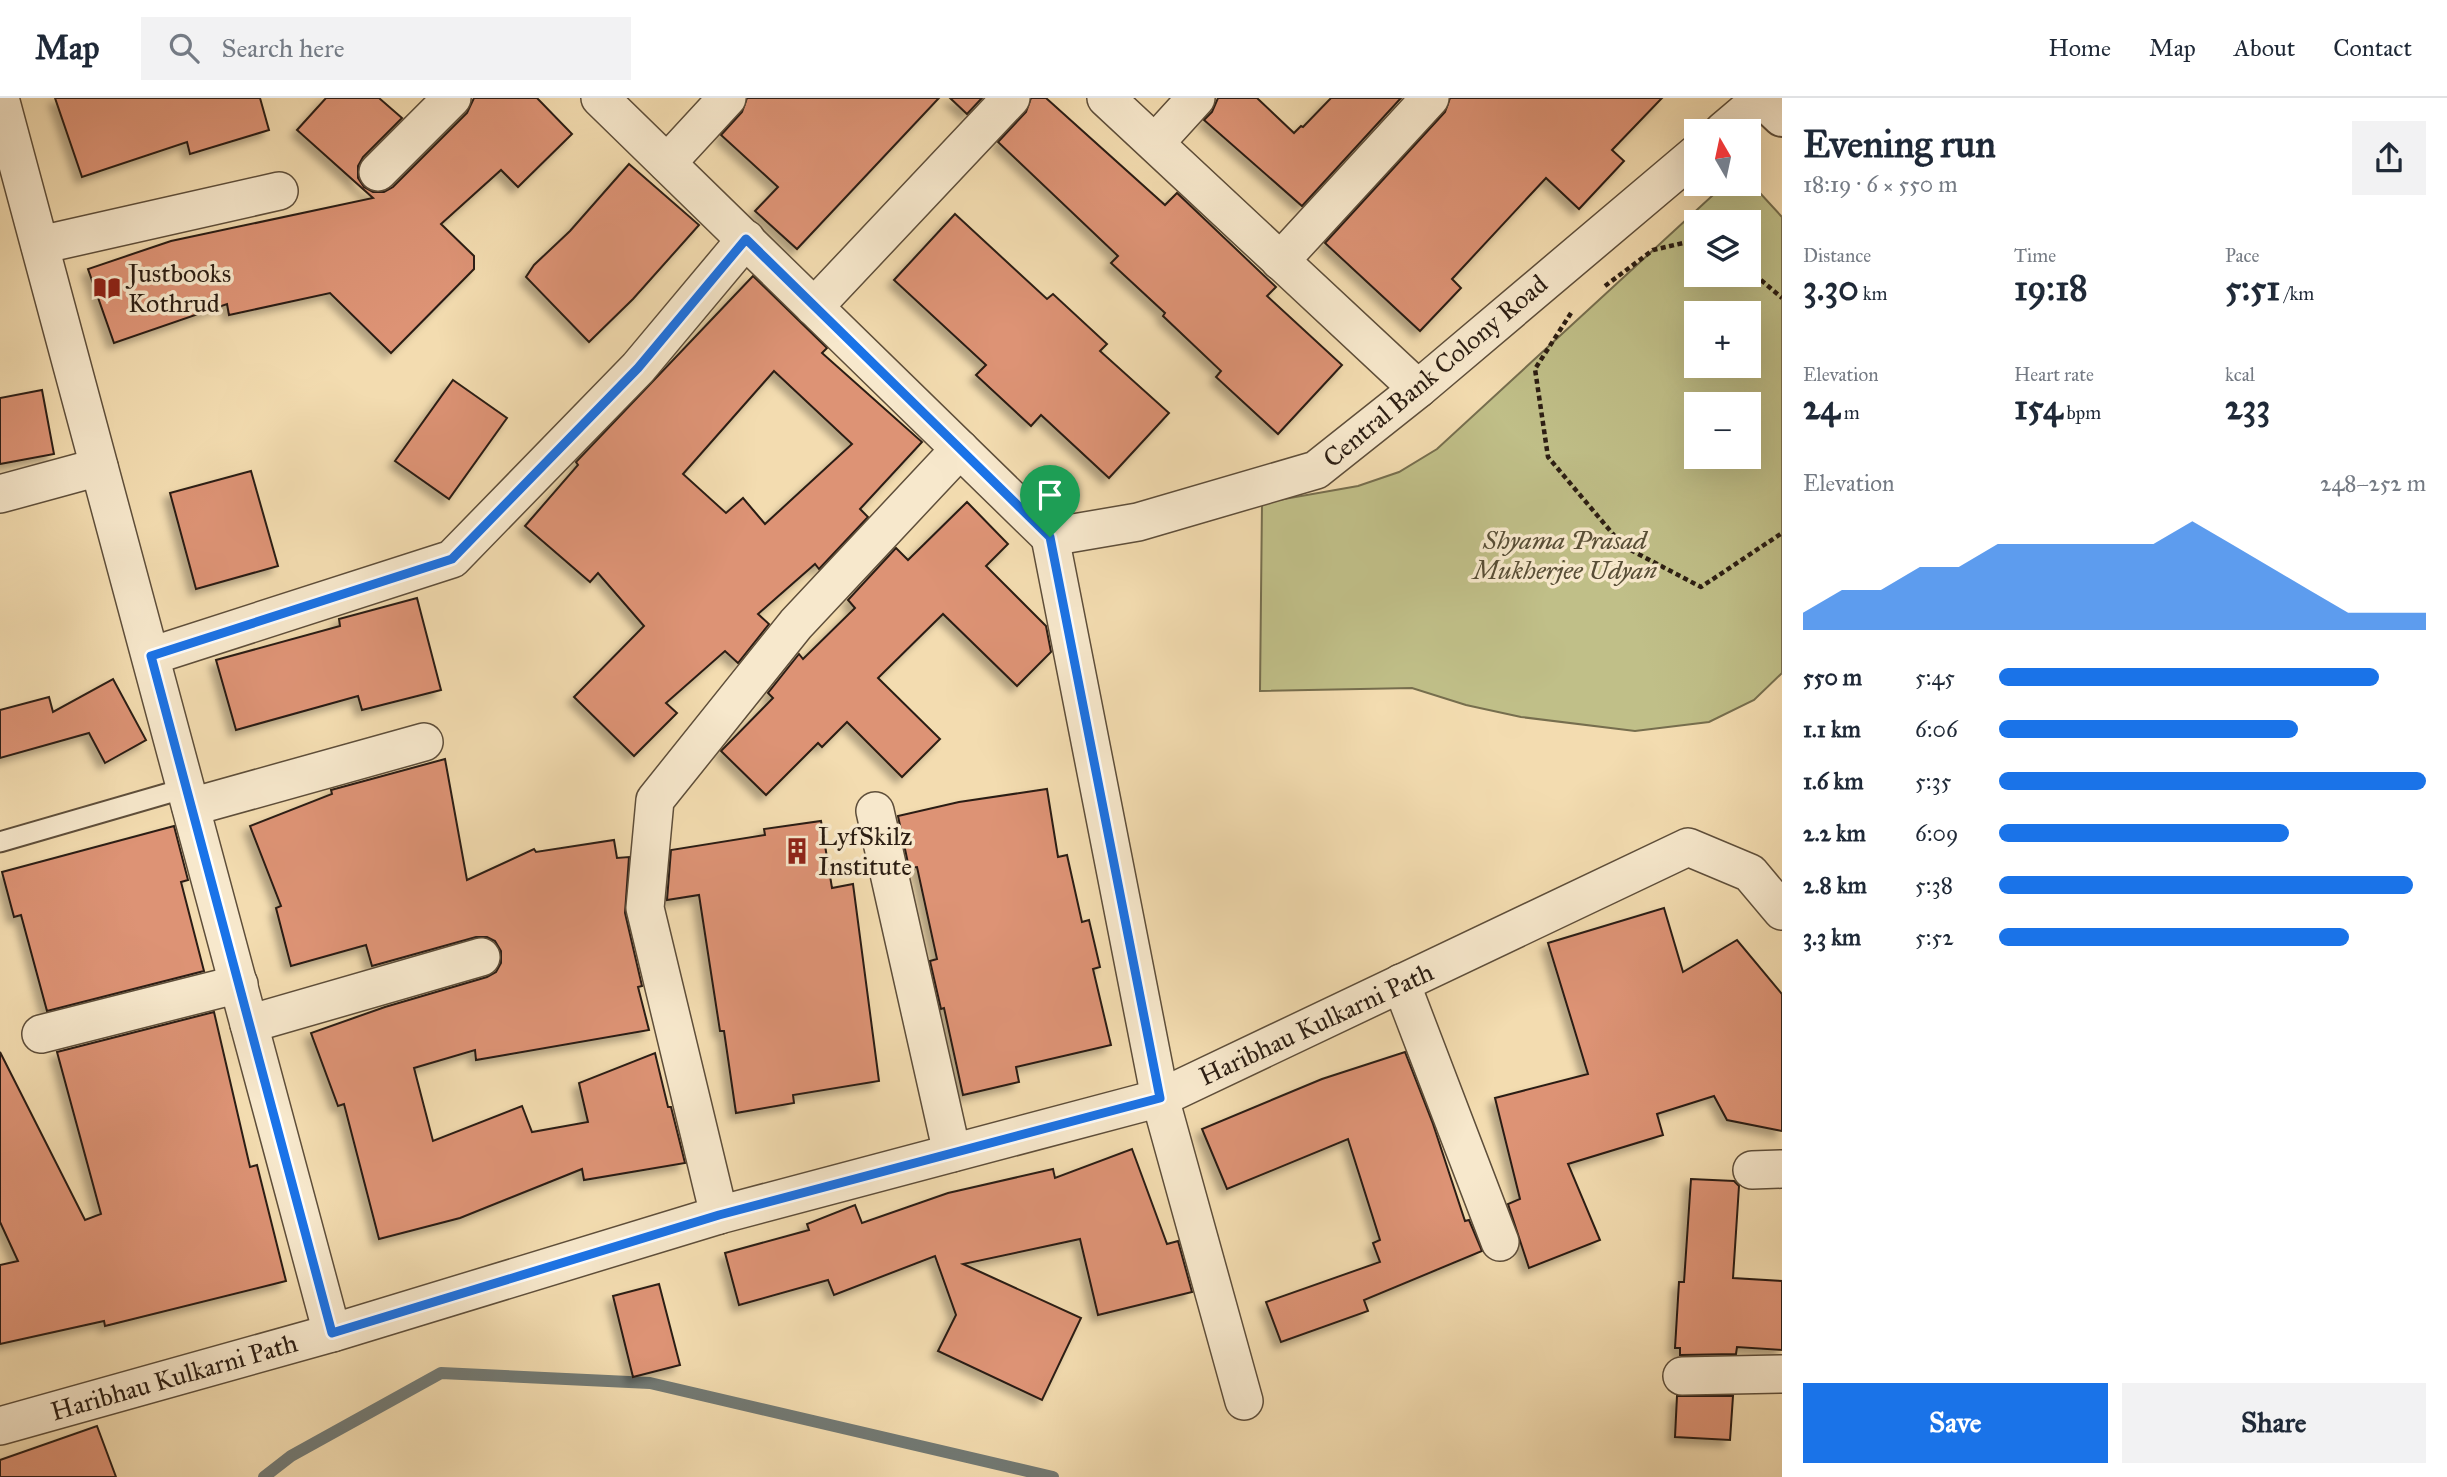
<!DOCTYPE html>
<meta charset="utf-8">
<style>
:root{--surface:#fff;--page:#f2f2f3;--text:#1f2937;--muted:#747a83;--line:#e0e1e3;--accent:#1a73e8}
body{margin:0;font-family:"IM FELL Great Primer",serif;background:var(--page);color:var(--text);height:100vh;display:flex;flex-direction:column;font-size:26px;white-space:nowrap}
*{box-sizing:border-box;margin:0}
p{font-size:23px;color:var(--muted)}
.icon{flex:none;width:38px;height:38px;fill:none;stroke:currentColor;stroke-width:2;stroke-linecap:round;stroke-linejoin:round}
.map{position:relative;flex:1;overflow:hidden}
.panel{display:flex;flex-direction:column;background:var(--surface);width:665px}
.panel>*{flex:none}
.needle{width:46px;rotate:351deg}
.buttons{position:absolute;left:1684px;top:21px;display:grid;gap:14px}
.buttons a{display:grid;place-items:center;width:77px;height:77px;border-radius:0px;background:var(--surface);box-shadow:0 7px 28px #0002;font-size:35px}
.pin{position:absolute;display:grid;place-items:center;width:60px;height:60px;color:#fff;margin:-72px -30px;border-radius:50% 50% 50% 0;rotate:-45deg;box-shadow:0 0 7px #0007}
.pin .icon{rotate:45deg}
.round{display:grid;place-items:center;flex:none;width:74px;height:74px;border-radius:0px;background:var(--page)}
.summary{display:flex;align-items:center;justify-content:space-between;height:119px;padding:0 21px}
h1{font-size:38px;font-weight:700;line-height:52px}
.metrics{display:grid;grid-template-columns:repeat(3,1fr);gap:10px;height:119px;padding:7px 21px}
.metrics div{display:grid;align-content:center}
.metrics b{font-size:35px;font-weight:700}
.metrics small{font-size:19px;font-weight:400}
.metrics p{font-size:19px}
.chart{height:196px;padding:14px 21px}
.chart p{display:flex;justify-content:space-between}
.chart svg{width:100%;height:126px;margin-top:7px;fill:var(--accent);opacity:.7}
.action{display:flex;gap:14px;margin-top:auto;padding:14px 21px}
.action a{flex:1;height:80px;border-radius:0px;background:var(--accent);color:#fff;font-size:28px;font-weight:700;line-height:80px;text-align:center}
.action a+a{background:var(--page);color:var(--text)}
ul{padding:0 21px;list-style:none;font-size:23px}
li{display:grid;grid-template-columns:112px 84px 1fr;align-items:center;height:52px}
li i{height:18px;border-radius:9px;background:var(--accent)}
header{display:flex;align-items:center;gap:42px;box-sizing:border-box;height:98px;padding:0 35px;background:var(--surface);border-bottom:2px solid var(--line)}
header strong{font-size:33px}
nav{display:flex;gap:38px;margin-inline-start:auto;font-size:24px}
.search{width:490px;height:63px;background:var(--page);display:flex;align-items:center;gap:18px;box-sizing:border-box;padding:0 24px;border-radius:0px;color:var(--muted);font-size:26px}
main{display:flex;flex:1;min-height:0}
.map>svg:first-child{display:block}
</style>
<header>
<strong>Map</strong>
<div class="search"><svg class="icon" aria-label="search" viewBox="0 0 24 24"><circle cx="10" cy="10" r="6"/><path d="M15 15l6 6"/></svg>Search here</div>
<nav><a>Home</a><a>Map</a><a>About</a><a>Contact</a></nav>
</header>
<main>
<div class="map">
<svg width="1782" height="1379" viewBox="0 0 1782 1379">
<defs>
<filter id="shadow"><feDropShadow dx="-6" dy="6" stdDeviation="3.5" flood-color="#0004"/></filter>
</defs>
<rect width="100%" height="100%" fill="#f3dcb0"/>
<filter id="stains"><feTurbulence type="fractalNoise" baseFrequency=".00286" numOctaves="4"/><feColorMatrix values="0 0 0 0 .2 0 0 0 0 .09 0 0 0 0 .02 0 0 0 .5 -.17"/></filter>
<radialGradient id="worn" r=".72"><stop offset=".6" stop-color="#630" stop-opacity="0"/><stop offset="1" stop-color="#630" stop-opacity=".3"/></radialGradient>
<!-- green -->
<path fill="#c0bf88" stroke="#766e4e" stroke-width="2" fill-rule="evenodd" d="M1748,82L1782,119V575L1754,602L1709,624L1635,633L1521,619L1466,607L1412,590L1260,593L1262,405L1358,388L1399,374L1437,351L1725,86H1748ZM1696,124H1748V177H1696ZM1696,215H1748V268H1696ZM1696,306H1748V359H1696Z"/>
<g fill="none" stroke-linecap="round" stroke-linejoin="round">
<!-- stream -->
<polyline stroke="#727a75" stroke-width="12" points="264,1379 291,1358 441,1275 650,1285 1053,1379"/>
</g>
<!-- building -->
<g fill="#dd9375" stroke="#2c1e13" stroke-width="2" fill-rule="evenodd" filter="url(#shadow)">
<polygon points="55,0 260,0 269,32 190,56 187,44 82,79"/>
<polygon points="326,0 379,0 402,20 363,59 358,68 358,80 364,89 373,94 384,94 393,89 467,15 474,0 537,0 572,36 518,89 501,72 441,126 474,158 474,171 391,255 330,195 229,217 227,206 114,245 88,171 171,143 373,100 297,32"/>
<polygon points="747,0 939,0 797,151 755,113 778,89 721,37 742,14"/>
<polygon points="950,0 982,0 967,16"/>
<polygon points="1031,0 1046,0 1165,107 1177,95 1276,189 1267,198 1342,267 1278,336 1216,279 1221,273 1163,218 1165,215 1111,165 1118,158 998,44 1026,14"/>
<polygon points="1218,0 1257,0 1294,35 1301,28 1303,29 1331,0 1401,0 1302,108 1204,22 1212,14"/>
<polygon points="1450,0 1662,0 1612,52 1624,63 1579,111 1546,80 1452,181 1461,190 1420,233 1325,145 1445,14"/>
<polygon points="629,66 699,127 633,201 589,244 526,179 534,167 570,133"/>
<polygon points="955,116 1047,201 1053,196 1107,246 1100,253 1169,315 1109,380 1041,317 1031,328 976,277 986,267 894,182"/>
<path d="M753,178L827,250L822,255L922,344L860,411L868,419L819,471L815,466L758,516L769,526L738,565L725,553L666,605L677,615L634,658L574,599L644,528L598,475L590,484L525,428L578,367L576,364ZM774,273L852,346L765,426L743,400L726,415L683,376Z"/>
<polygon points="453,282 507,320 449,401 395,363"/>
<polygon points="42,292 54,356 0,366 0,300"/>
<polygon points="251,373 278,468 196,491 170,395"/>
<polygon points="967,404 1008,446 986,468 1046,528 1051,554 1017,588 943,516 878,580 940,641 902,679 847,624 822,649 818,645 766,697 721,653 773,600 768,595 799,556 803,561 855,510 848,502 896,450 908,462"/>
<polygon points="417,500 441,592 362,612 358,598 236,632 216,562 340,528 339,521"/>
<polygon points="113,581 146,642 105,665 89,635 0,660 0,612 49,599 53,614"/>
<polygon points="445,661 467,782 534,751 536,754 614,742 617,760 629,759 625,815 642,888 638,889 649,932 476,962 475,952 414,970 433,1043 522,1008 532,1034 588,1024 579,985 655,955 668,1009 671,1009 685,1065 584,1082 582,1071 460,1120 379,1141 344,1006 338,1008 311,935 385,909 487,879 496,874 501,865 501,853 495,843 487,839 476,839 372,868 366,847 291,868 276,810 281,808 250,728 332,696 331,692"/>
<polygon points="1047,691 1058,759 1067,757 1082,824 1089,822 1100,869 1093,871 1111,947 1016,969 1019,984 963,997 944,910 941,911 930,863 937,861 917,769 909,770 898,718 959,704"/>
<polygon points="821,723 832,790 853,786 879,983 793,997 794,1005 736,1015 724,933 720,933 699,797 667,802 671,752 765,737 764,731"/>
<polygon points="174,728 188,782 181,784 204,873 47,913 21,817 14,819 2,774"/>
<polygon points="1664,810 1683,874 1737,842 1782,896 1782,1033 1727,1022 1714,998 1657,1016 1663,1037 1568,1066 1600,1142 1529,1170 1508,1106 1520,1101 1495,1000 1588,976 1548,845"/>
<polygon points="214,914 250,1069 257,1067 286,1183 105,1228 104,1223 0,1246 0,1167 18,1163 0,1124 0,954 85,1122 101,1116 57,954"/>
<polygon points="1405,954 1433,1026 1465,1123 1469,1122 1482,1153 1364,1202 1368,1213 1281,1244 1266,1204 1380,1164 1373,1145 1380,1142 1348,1041 1227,1091 1202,1031 1322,981"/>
<polygon points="1132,1051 1167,1146 1178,1143 1192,1194 1098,1217 1080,1141 963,1166 1081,1220 1042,1302 938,1253 956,1217 935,1158 834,1197 828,1182 739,1207 725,1155 809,1132 807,1126 855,1107 862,1125 948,1095 1053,1071 1055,1080"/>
<polygon points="1691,1081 1734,1083 1739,1088 1733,1180 1782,1183 1782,1252 1737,1249 1736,1256 1680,1257 1680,1250 1675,1250 1679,1184 1684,1184"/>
<polygon points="659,1186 680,1267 633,1279 613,1198"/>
<polygon points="1677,1298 1733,1298 1730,1342 1675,1339"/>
<polygon points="97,1328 116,1379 0,1379 0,1362"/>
</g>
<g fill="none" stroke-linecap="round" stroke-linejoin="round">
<defs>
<polyline id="service" points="0,744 186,690"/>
<g id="minor">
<polyline points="0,0 332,1235"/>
<polyline points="600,0 1050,439 1138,424 1316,372 1418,291 1696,56"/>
<polyline points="1106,0 1418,291"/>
<polyline points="1723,33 1762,0"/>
<polyline points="1155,45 1196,0"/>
<polyline points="667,65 727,0"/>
<polyline points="378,74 452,0"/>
<polyline points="40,147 279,93"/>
<polyline points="1280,163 1430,0"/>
<polyline points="814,209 1011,0"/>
<polyline points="0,396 99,369"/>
<polyline points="1050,439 1160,1000 1244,1303"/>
<polyline points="151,558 452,461 638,270 746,141"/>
<polyline points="191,709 424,644"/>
<polyline points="875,713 952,1055"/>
<polyline points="1401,885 1500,1144"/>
<polyline points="249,926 481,859"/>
<polyline points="41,936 239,886"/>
<polyline points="1752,1072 1782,1071"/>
<polyline points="719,1117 645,810 655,702 796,526 960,351"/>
<polyline points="1682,1278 1782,1276"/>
<polyline points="0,1328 332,1235 719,1117 1160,1000 1688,749 1750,775 1782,813"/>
</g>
<polyline id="tertiary" points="1762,0 1782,19"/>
</defs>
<!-- service casing -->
<use href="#service" stroke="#5e4e3a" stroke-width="23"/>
<!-- minor casing -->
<use href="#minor" stroke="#5e4e3a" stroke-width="40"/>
<!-- tertiary casing -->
<use href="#tertiary" stroke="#5e4e3a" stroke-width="42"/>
<!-- path -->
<g stroke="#2c1e13" stroke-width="4.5" stroke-dasharray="5 3.5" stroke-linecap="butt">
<polyline points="1748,171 1782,200"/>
<polyline points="1605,188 1653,152 1696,142"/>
<polyline points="1571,215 1535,271 1548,359 1623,448 1701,489 1782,435"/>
</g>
<!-- service -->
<use href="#service" stroke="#f7e8cc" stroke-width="19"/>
<!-- minor -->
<use href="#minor" stroke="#f7e8cc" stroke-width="37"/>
<!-- tertiary -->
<use href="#tertiary" stroke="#f7e8cc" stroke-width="38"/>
</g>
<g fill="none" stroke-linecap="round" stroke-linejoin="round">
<defs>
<polygon id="route" points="746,141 1050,439 1160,1000 719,1117 332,1235 151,558 452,461 638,270"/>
</defs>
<!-- route casing -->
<use href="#route" stroke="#fff" stroke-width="14"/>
<!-- route -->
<use href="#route" stroke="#1a73e8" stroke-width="9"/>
</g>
<!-- icons -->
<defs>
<symbol id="library-bare" viewBox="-9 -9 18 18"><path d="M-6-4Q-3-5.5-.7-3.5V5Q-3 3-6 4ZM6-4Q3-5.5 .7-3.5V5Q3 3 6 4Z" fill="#8f2418" stroke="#f7e8cc" stroke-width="2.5" paint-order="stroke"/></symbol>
<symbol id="building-bare" viewBox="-9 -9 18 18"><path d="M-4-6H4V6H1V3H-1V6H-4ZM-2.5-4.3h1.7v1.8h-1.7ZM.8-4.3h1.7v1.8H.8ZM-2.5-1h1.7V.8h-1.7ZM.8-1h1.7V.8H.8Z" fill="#8f2418" stroke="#f7e8cc" stroke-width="2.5" paint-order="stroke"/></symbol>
</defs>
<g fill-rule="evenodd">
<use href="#library-bare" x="88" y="171" width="38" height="38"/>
<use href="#building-bare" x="778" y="734" width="38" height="38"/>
</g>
<g text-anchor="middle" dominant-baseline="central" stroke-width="7" stroke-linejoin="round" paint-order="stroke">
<!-- poi labels -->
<g font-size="26" fill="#2c1e13" stroke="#f7e8cc" text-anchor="start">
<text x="128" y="175">Justbooks<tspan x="128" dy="30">Kothrud</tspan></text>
<text x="818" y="738">LyfSkilz<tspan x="818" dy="30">Institute</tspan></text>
</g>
<!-- street labels -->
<g font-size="26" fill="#2c1e13" stroke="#f7e8cc">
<text transform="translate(1435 273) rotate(-40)">Central Bank Colony Road</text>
<text transform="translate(1316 926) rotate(-25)">Haribhau Kulkarni Path</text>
<text transform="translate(174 1279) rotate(-16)">Haribhau Kulkarni Path</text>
</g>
<!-- park labels -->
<g font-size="26" font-style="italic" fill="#584e36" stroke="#f7e8cc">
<text x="1565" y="442">Shyama Prasad<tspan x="1565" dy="30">Mukherjee Udyan</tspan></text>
</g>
</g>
<rect width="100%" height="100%" filter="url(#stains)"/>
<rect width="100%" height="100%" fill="url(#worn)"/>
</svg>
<div class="buttons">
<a><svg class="needle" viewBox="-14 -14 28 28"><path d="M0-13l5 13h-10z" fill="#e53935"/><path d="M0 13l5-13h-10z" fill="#747a83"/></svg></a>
<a><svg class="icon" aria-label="layers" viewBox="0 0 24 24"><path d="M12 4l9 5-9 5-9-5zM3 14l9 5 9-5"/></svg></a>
<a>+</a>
<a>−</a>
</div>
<div class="pin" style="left:1050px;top:439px;background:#1e9e55"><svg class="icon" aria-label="arrive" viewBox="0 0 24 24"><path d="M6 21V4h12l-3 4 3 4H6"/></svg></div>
</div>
<section class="panel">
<div class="summary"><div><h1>Evening run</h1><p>18:19 · 6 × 550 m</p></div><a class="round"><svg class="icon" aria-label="share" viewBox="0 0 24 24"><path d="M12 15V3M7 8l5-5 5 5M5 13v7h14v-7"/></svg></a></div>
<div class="metrics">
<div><p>Distance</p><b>3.30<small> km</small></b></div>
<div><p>Time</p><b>19:18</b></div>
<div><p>Pace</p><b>5:51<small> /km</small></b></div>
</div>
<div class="metrics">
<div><p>Elevation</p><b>24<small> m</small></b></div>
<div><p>Heart rate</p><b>154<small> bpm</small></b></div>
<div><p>kcal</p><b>233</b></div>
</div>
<div class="chart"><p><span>Elevation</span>248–252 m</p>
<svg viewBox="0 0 160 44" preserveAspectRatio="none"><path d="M0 44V38L10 30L20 30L30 22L40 22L50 14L60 14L70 14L80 14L90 14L100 6L110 14L120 22L130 30L140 38L150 38L160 38V44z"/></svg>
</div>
<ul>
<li><b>550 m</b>5:45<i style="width:89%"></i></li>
<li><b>1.1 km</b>6:06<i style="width:70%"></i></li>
<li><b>1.6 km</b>5:35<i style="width:100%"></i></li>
<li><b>2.2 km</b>6:09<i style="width:68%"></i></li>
<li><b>2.8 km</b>5:38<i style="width:97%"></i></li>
<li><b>3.3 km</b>5:52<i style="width:82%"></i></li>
</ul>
<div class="action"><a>Save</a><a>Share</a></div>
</section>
</main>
